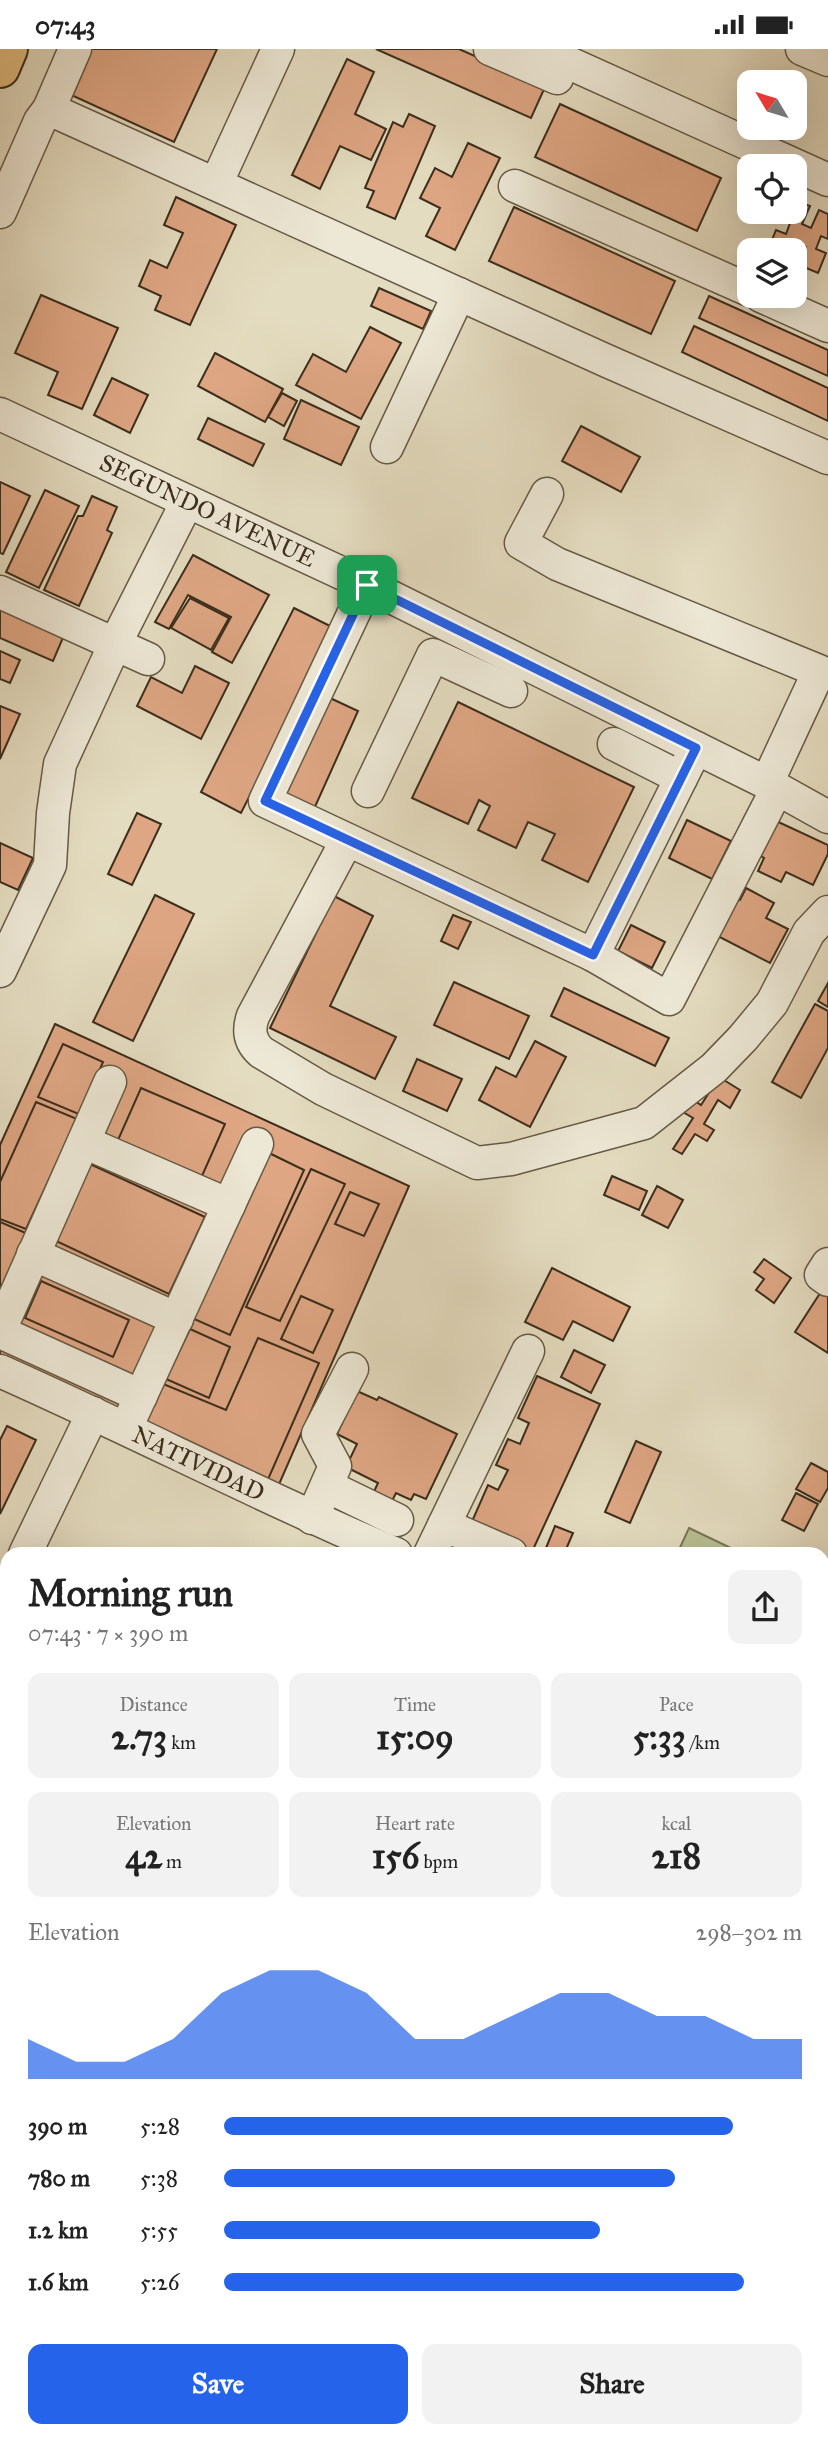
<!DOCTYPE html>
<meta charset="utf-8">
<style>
:root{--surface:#fff;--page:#f2f2f2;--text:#222;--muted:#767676;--accent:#2563eb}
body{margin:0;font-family:"IM FELL Great Primer",serif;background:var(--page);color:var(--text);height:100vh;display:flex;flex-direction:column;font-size:26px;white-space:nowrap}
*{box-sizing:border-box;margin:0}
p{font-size:23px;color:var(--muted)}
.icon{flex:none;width:38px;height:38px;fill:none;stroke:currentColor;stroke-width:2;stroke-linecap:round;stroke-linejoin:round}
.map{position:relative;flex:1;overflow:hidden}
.sheet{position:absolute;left:0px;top:1498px;width:830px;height:891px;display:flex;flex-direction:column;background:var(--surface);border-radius:21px 21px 0 0;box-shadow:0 7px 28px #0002}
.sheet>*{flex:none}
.needle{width:46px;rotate:308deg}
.tools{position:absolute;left:737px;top:21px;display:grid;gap:14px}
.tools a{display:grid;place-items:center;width:70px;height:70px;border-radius:14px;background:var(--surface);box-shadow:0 7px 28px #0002;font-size:35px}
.pin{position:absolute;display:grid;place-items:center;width:60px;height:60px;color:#fff;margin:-30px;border-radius:14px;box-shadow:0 4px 10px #0006}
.round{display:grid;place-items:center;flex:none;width:74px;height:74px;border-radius:14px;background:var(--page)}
.head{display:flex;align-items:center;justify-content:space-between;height:119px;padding:0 28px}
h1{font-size:38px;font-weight:700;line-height:52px}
.stats{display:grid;grid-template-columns:repeat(3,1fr);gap:10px;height:119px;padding:7px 28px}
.stats div{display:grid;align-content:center;border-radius:14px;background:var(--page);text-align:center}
.stats b{font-size:35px;font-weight:700}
.stats small{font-size:19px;font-weight:400}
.stats p{font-size:19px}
.chart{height:196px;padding:14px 28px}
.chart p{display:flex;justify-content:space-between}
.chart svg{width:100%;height:126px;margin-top:7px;fill:var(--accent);opacity:.7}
.action{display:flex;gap:14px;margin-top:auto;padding:14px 28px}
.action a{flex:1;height:80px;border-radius:14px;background:var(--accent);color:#fff;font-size:28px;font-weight:700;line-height:80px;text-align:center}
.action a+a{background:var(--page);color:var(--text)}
ul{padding:0 28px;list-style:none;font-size:23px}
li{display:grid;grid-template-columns:112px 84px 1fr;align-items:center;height:52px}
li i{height:18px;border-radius:9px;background:var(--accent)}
.status{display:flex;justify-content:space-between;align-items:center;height:49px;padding:0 35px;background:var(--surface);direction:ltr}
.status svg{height:19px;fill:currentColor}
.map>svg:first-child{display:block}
</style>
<div class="status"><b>07:43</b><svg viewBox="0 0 49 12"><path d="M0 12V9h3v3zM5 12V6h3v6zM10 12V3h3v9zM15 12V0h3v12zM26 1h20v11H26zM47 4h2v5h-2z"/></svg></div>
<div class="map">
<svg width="828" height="2388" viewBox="0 0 828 2388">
<rect width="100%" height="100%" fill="#e4dcc0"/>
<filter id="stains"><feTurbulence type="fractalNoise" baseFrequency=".00286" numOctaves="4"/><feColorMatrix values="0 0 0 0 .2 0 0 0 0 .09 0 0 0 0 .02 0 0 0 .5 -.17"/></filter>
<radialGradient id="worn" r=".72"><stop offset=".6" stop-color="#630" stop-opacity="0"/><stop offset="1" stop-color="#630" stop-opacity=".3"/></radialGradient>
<!-- green -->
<g fill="#b8bf90" stroke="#7a7656" stroke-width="2">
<polygon points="689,1479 733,1500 731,1505 677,1505"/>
<polygon points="0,1862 7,1865 7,2216 0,2213"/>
<polygon points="378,2382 479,2382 477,2388 375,2388"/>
</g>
<!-- building -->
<g fill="#dea683" stroke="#3c2e1c" stroke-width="2">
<polygon points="90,0 217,0 174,93 69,45"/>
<polygon points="376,0 459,0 545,38 531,69"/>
<polygon points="347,10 374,23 355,65 386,80 371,111 340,97 320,140 292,126"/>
<polygon points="560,55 721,129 697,182 535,108"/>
<polygon points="409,65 435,77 395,170 367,158 374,142 365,139 393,73 403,78"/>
<polygon points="468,94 500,109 455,201 426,187 440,159 420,149 435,119 452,128"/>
<polygon points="176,148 236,176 190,276 155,261 161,247 139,237 150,211 167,219 183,184 164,176"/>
<polygon points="794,151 810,157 802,175 811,179 819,161 828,165 828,190 821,187 816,200 826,204 818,224 799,216 806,198 796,193 793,201 768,201 776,181 786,185 790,174 781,171 784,163 794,163"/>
<polygon points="514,158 675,232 651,285 489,212"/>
<polygon points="379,239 431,262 423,280 371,257"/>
<polygon points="41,246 118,279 82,360 48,346 58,323 15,304"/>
<polygon points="709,247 828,301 828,327 699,269"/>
<polygon points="694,277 828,339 828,372 682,303"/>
<polygon points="370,278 401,294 361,370 296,336 313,305 346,323"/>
<polygon points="215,304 283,340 265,373 198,337"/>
<polygon points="112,329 148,346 130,384 94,366"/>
<polygon points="282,344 297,352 284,377 268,368"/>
<polygon points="301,351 359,378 341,416 284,390"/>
<polygon points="208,369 264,395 253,417 198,390"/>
<polygon points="581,377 640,408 621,443 562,412"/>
<polygon points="0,433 30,447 3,505 0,504"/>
<polygon points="45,441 79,457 39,539 6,523"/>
<polygon points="92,447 117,458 107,481 112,484 79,557 44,541 78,467 83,467"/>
<polygon points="193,506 269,546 232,614 212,603 231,568 188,546 169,580 155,573"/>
<polygon points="190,549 229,569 211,601 171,579"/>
<polygon points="0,556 65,584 53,612 0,589"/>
<polygon points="294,559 334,579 241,764 201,743"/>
<polygon points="0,602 20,611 10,634 0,630"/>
<polygon points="195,617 229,634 201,690 137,657 151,628 182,644"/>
<polygon points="330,649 358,662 314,760 285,747"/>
<polygon points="458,653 634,738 588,833 542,811 555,785 528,773 516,799 478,781 490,757 479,751 468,775 412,749"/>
<polygon points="0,657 20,665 0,710"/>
<polygon points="137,764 161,775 132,836 108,825"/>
<polygon points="772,770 828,796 828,805 813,836 786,823 781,833 758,822 764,809 755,804"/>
<polygon points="687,771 731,792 712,830 669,809"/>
<polygon points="0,794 33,809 18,841 0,833"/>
<polygon points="746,839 774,854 766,869 788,880 770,914 712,884 731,847 740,851"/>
<polygon points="155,846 194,865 133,992 93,973"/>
<polygon points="334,847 373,867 330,957 396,988 375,1030 270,979"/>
<polygon points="453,866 471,873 458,900 441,892"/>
<polygon points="631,876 665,893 652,919 618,902"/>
<polygon points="454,933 529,967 509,1010 434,976"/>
<polygon points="828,934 828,958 818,952"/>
<polygon points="564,939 669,989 655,1017 551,967"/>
<polygon points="815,955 828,962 828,999 801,1049 772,1033"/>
<polygon points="55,975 409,1137 277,1440 0,1310 0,1096"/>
<polygon points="535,992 566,1008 530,1078 479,1051 496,1018 516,1028"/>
<polygon points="63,995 103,1013 81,1066 38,1048"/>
<polygon points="417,1010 462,1030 447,1062 403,1042"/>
<polygon points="719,1028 740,1041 730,1059 718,1051 704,1075 714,1081 707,1092 695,1085 682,1105 673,1100 693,1069 683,1063 692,1050 701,1056"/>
<polygon points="141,1039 225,1075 202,1127 118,1091"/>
<polygon points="36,1053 77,1070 26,1180 0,1170 0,1133"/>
<polygon points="267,1103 304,1121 230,1286 192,1269"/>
<polygon points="90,1115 205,1168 169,1245 54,1191"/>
<polygon points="311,1120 345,1135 280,1272 246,1258"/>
<polygon points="612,1127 647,1142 639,1161 604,1146"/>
<polygon points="657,1137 683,1151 668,1179 642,1166"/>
<polygon points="350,1143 379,1155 364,1187 335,1175"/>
<polygon points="0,1173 28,1185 0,1244"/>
<polygon points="764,1210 791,1229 774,1254 756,1241 764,1230 754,1223"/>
<polygon points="552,1219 630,1258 613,1292 573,1272 563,1291 525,1273"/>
<polygon points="41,1232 129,1271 113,1308 25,1269"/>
<polygon points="824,1238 828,1240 828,1304 795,1283"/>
<polygon points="301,1247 333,1261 313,1304 281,1290"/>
<polygon points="190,1280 230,1298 209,1349 166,1330"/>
<polygon points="258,1289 319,1314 266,1435 143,1376 161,1334 226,1361"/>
<polygon points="574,1301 605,1316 591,1344 561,1328"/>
<polygon points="537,1327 600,1355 531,1505 470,1477 488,1436 498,1441 508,1421 496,1416 508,1390 520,1395 529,1374 518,1369"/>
<polygon points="357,1342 377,1351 379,1348 457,1385 426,1450 414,1445 411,1451 396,1444 388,1460 370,1451 378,1434 346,1418 357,1395 337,1385"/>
<polygon points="7,1377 36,1391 0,1465 0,1391"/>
<polygon points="636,1392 661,1403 630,1474 605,1463"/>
<polygon points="811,1414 828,1423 828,1439 820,1453 796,1440"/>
<polygon points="796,1444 818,1455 804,1482 782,1471"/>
<polygon points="555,1477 573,1484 564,1505 546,1499"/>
<polygon points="822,1561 828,1563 828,1608 822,1606"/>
<polygon points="822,1618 828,1621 828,1661 822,1659"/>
<polygon points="822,1682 828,1684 828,1716 822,1714"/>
<polygon points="822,1745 828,1748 828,1786 822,1784"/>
<polygon points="822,1789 828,1791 828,1865 822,1863"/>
<polygon points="822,1885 828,1887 828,1899 822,1911"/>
<polygon points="822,2065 828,2068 828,2114 822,2126"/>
<polygon points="584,2382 681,2382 678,2388 581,2388"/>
</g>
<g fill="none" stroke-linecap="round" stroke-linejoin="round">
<!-- minor-tunnel -->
<polyline stroke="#c2b99f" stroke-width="32" stroke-dasharray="32 16" stroke-linecap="butt" points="546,2388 549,2382"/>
<defs>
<g id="minor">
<polyline points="490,0 557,29"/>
<polyline points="538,0 828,131"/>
<polyline points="802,0 828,11"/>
<polyline points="49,60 607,312 828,409"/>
<polyline points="216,135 278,0"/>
<polyline points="515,137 749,241"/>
<polyline points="0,163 40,72 49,60 75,0"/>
<polyline points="761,247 828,277"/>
<path id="s1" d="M0,365L367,536L767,734L828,768"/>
<polyline points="387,398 459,245"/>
<polyline points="547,445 521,494 557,515 819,622 767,734"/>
<polyline points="367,536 265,752 593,906 669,950 777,740"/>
<polyline points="0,543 148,610"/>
<polyline points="614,695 681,729"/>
<polyline points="368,742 433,606 511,642"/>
<path d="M347,791L253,967C248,981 250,993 261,1003L323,1040L477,1114L511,1110L644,1074L714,1019L743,989L772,954L809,883L828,863"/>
<polyline points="593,906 696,699"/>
<polyline points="0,922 50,816 53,764 60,715 115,595 187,453"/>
<polyline points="84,1093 229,1156"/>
<polyline points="33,1205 177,1270"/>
<polyline points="828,1215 821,1226 828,1231"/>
<polyline points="0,1281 110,1033"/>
<polyline points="0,1283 141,1347"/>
<path id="s2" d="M0,1322C133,1381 262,1448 396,1505"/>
<polyline points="126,1379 257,1095"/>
<polyline points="327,1437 397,1471"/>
<polyline points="312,1469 335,1417 318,1385 352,1320"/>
<polyline points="444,1476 511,1505"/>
<polyline points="25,1505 93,1364"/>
<polyline points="430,1505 528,1302"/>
<polyline points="0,1557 7,1542"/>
<polyline points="0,1747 7,1741"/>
<polyline points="0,1792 7,1795"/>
<polyline points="822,1974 828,1962"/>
<polyline points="822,2161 828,2164"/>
<polyline points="0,2249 7,2252"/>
<polyline points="281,2382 294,2388"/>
<polyline points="800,2382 814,2388"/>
<polyline points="325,2388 328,2382"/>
<polyline points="697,2388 700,2382"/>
</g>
<polyline id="major" points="0,19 8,0"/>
</defs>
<!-- minor casing -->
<use href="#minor" stroke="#665a45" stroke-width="35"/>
<!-- major casing -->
<use href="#major" stroke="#3c2e1c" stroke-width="42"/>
<!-- path -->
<polyline stroke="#3c2e1c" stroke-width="3.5" stroke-dasharray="2 3.5" stroke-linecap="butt" points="0,1856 7,1860"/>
<!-- minor -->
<use href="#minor" stroke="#ede8d6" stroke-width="32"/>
<!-- major -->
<use href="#major" stroke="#e2be80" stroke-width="38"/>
</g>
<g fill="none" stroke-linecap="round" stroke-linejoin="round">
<defs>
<polygon id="route" points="367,536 696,699 593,906 265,752"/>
</defs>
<!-- route casing -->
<use href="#route" stroke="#fff" stroke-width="14"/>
<!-- route -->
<use href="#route" stroke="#2563eb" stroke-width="9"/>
</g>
<g text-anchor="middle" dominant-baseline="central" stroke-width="5" stroke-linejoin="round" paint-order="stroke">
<!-- street labels -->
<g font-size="24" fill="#3c2e1c" stroke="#ede8d6">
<text stroke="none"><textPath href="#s1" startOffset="229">SEGUNDO AVENUE</textPath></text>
<text stroke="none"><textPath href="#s2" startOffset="219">NATIVIDAD</textPath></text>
</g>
</g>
<rect width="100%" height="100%" filter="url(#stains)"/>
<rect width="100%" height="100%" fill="url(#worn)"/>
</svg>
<div class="tools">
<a><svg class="needle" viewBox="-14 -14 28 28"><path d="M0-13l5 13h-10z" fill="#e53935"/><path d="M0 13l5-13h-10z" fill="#767676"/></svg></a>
<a><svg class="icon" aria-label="locate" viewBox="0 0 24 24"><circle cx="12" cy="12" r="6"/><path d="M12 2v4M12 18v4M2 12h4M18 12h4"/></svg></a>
<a><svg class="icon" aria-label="layers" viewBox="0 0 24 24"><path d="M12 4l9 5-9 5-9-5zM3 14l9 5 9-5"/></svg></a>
</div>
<div class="pin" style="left:367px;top:536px;background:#1e9e55"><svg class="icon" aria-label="arrive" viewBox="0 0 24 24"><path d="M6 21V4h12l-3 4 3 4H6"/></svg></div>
<section class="sheet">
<div class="head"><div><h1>Morning run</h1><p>07:43 · 7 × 390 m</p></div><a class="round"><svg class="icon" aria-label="share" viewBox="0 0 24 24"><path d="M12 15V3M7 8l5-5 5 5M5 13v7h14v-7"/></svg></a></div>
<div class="stats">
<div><p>Distance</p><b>2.73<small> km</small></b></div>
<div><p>Time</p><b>15:09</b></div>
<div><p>Pace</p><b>5:33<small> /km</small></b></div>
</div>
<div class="stats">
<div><p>Elevation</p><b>42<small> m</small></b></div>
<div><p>Heart rate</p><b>156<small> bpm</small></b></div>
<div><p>kcal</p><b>218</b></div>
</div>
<div class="chart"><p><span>Elevation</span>298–302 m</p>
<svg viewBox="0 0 160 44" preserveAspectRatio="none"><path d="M0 44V30L10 38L20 38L30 30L40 14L50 6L60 6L70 14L80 30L90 30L100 22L110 14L120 14L130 22L140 22L150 30L160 30V44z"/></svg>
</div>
<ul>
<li><b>390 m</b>5:28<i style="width:88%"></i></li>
<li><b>780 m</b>5:38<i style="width:78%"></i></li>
<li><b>1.2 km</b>5:55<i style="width:65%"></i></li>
<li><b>1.6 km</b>5:26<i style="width:90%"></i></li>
</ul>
<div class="action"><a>Save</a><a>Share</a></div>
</section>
</div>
